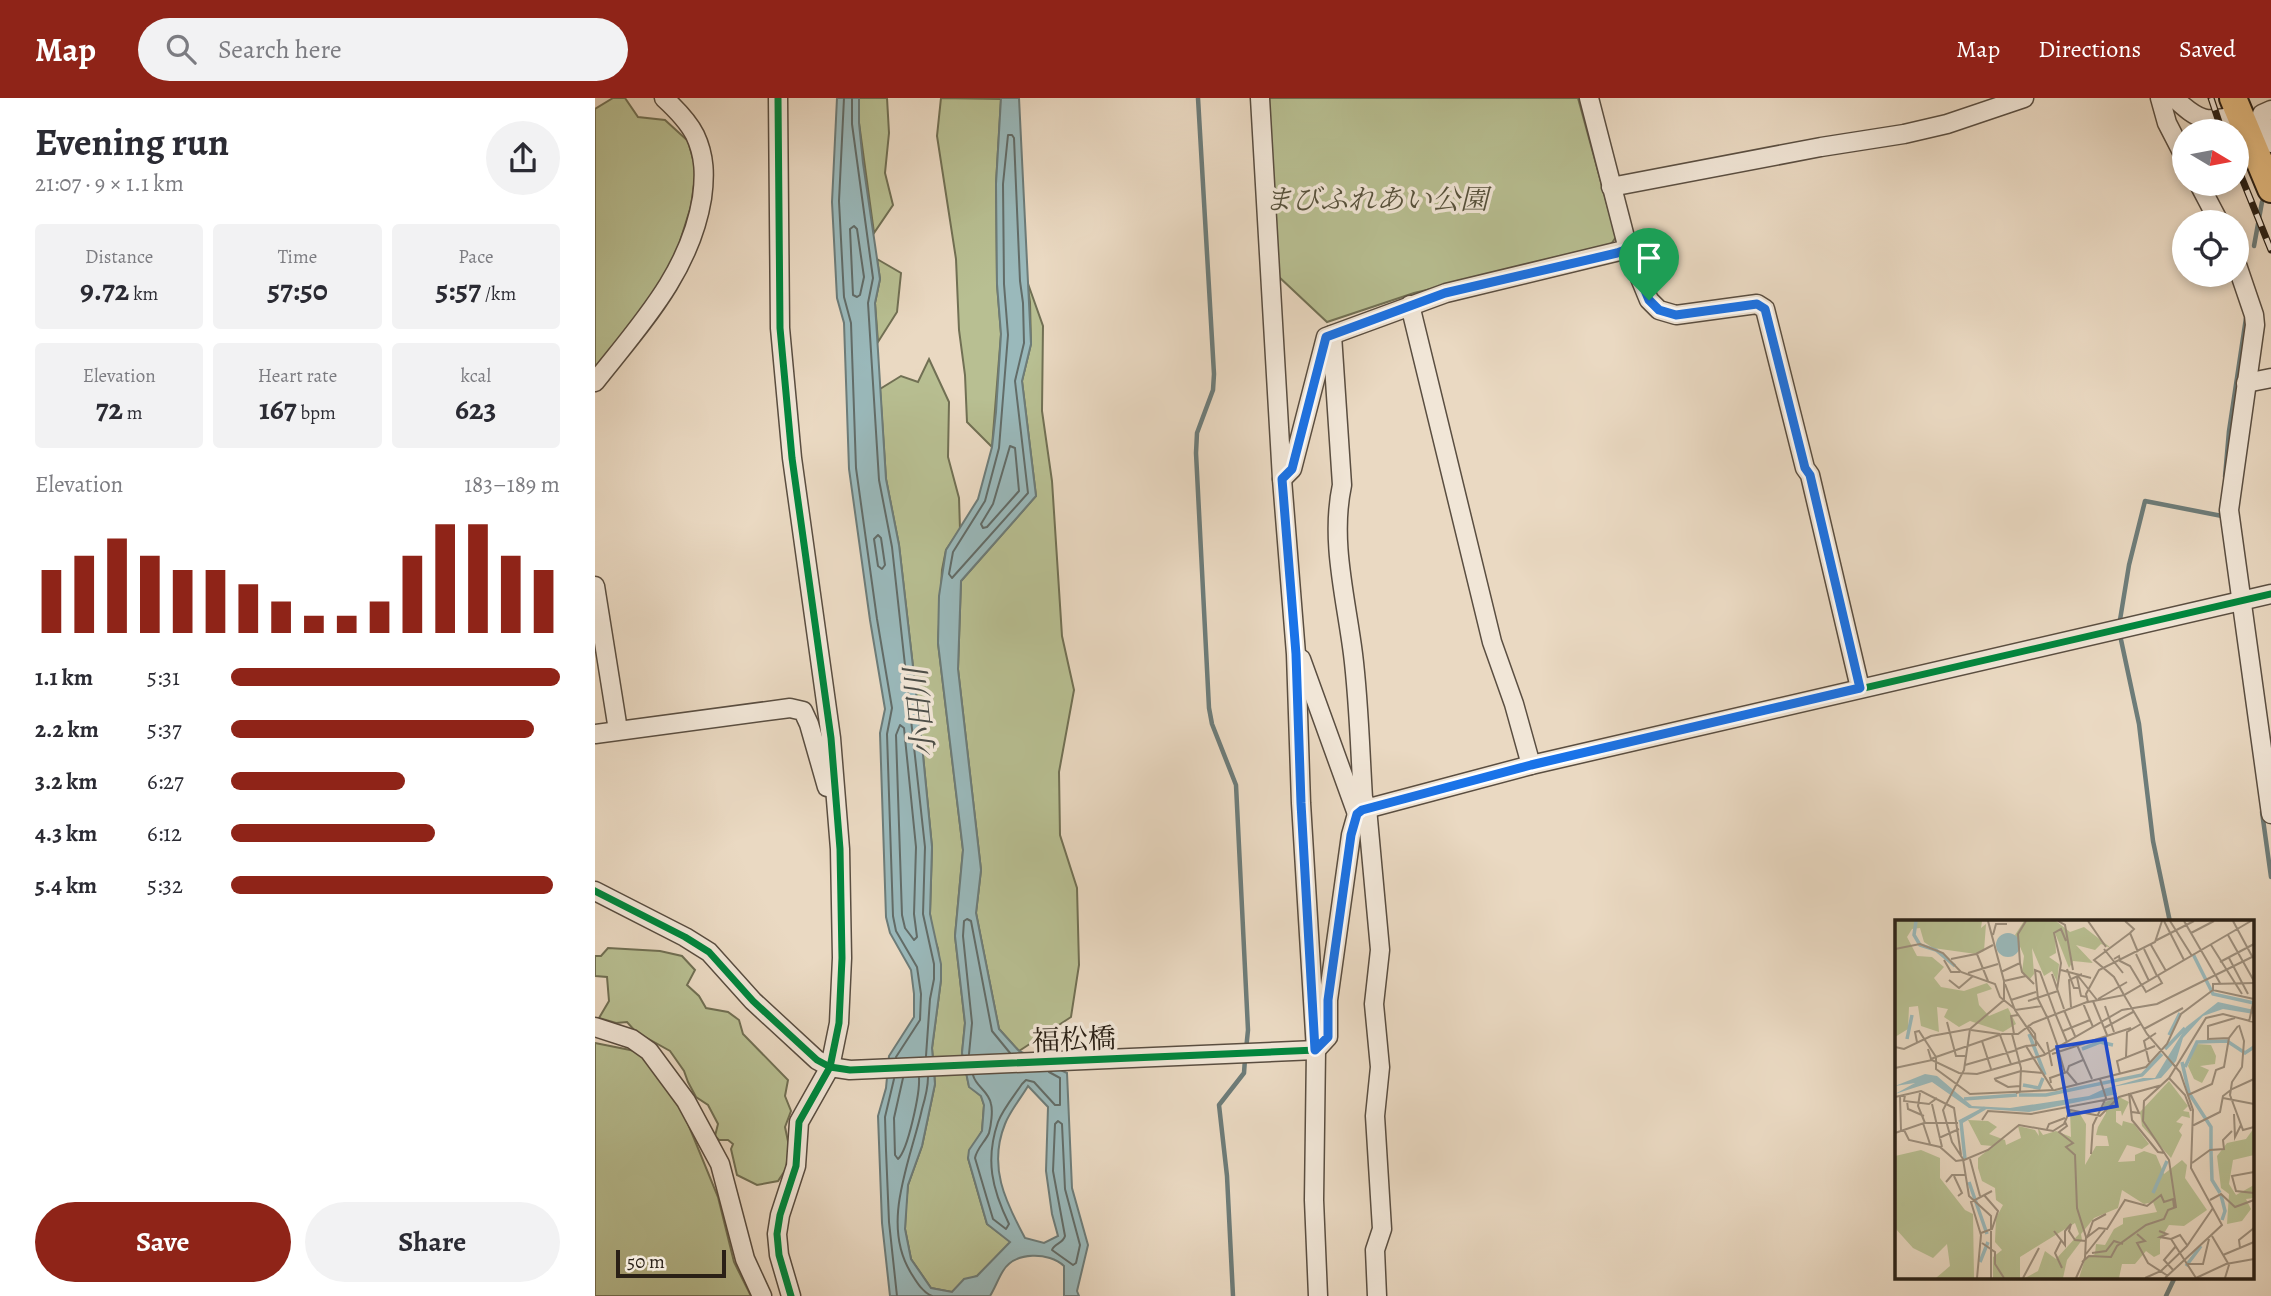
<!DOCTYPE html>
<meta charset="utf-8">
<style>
:root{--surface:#fff;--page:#f2f2f3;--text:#2b2b33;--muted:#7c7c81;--accent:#8f2418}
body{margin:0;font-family:Alegreya,"Noto Serif JP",serif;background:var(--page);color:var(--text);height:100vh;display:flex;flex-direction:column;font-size:26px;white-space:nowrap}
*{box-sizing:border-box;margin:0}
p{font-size:23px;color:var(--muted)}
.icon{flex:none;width:38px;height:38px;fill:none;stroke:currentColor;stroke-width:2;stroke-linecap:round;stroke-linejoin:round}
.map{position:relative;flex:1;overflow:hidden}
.details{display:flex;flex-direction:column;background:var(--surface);width:595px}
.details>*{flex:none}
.needle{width:46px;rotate:100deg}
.tools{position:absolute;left:1577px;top:21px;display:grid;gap:14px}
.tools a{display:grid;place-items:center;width:77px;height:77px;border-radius:50%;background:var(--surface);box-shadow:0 4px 10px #0003;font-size:35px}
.scale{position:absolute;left:21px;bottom:18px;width:110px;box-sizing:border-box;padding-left:7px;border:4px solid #2a2016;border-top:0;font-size:19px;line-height:24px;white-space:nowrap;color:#2a2016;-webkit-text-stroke:5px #f1e6d7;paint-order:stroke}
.pin{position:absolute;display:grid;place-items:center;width:60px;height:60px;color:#fff;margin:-72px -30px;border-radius:50% 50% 50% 0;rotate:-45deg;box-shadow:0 0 7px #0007}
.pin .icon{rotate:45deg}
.round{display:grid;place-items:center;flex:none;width:74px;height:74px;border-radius:37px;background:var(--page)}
.head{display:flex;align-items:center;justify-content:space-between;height:119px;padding:0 35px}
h1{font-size:38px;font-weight:600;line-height:52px}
.metrics{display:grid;grid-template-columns:repeat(3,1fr);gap:10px;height:119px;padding:7px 35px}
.metrics div{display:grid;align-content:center;border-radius:7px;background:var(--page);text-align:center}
.metrics b{font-size:30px;font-weight:600}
.metrics small{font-size:19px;font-weight:400}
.metrics p{font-size:19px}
.chart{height:196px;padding:14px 35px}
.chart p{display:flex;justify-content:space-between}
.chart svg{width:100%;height:126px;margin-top:7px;stroke:var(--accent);stroke-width:6}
.primary-button{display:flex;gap:14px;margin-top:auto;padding:14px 35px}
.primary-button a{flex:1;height:80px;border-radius:42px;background:var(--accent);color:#fff;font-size:28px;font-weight:600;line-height:80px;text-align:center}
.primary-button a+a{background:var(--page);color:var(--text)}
ul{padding:0 35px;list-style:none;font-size:23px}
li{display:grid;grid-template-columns:112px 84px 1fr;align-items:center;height:52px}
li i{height:18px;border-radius:9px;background:var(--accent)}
header{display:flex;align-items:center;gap:42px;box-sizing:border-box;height:98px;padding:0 35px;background:var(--accent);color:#fff}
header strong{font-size:33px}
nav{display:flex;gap:38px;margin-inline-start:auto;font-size:24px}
.search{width:490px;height:63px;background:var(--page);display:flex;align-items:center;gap:18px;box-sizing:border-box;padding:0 24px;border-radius:38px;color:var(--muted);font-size:26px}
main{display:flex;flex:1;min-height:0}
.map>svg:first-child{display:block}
</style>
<header>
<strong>Map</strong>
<div class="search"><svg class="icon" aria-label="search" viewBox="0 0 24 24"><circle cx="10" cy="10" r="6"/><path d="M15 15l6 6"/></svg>Search here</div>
<nav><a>Map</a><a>Directions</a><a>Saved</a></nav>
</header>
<main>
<section class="details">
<div class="head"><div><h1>Evening run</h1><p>21:07 · 9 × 1.1 km</p></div><a class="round"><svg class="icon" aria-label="share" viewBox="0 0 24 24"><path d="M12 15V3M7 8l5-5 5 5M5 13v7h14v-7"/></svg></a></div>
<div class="metrics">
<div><p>Distance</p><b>9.72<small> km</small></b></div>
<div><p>Time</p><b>57:50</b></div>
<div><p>Pace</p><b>5:57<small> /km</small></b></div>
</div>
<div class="metrics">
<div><p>Elevation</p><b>72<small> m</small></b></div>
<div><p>Heart rate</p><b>167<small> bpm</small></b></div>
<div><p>kcal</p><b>623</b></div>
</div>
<div class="chart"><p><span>Elevation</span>183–189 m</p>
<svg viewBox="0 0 160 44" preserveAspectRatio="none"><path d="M5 44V22M15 44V17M25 44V11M35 44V17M45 44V22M55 44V22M65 44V27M75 44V33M85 44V38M95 44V38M105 44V33M115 44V17M125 44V6M135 44V6M145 44V17M155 44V22"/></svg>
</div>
<ul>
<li><b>1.1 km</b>5:31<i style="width:100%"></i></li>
<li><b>2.2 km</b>5:37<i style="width:92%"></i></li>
<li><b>3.2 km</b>6:27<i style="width:53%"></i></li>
<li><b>4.3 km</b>6:12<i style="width:62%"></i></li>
<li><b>5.4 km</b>5:32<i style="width:98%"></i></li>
</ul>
<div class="primary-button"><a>Save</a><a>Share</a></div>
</section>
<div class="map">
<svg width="1676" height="1198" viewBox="0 0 1676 1198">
<rect width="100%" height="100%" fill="#ead9c2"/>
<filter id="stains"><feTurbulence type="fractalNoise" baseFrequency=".00286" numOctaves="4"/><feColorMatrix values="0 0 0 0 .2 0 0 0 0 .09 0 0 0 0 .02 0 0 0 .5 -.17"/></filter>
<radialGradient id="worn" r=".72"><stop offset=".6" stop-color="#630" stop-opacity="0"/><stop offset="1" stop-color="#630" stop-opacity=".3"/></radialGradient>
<!-- green -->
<g fill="#b8bf92" stroke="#717054" stroke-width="2">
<polygon points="18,0 30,0 43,19 70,22 93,43 101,72 96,108 77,169 40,223 0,273 0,11"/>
<polygon points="264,0 292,0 294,35 290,75 298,107 279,135 264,25"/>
<polygon points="346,0 406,1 401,86 402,186 406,236 397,349 372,324 370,277 364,232 361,161 342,38"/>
<polygon points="673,0 983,0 1021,139 1014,149 819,195 732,224 683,178"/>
<polygon points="282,161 306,175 302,214 283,244 280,205 285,181"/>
<polygon points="432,183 448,228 447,313 457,383 467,538 479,592 464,674 465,737 482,790 484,867 476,919 424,953 404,931 381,815 386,772 363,571 366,483 441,398 427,283 436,246 435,204"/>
<polygon points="334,261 354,304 353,359 364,400 365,431 351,452 347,472 343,545 368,752 360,838 370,925 367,955 374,988 386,998 389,1007 387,1033 373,1060 392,1126 416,1144 382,1178 366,1185 357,1194 336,1190 316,1161 310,1131 311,1107 313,1087 327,1048 340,986 337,950 346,882 343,851 337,833 335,816 337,749 327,647 304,447 291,381 285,291 306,278 323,284"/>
<polygon points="13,850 65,853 87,858 100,872 92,887 104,898 111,910 133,914 144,922 148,936 193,982 190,998 196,1013 190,1029 194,1048 191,1071 183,1083 162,1087 142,1077 136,1051 138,1046 133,1042 124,1042 120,1038 123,1026 113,1007 101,999 93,984 89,973 75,953 41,934 32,924 21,925 4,920 14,903 12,879 0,878 0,858 6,858"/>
<polygon points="0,945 45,954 89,1016 123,1099 139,1164 156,1198 0,1198"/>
</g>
<!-- water -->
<path fill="#9ab9bb" stroke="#6d7c79" stroke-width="2" fill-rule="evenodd" d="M242,0H264V25L268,65L285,181L280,205L291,381L304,447L327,647L337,749L335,816L346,866V882L337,950L340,986L327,1048L313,1087L310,1131L316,1161L336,1190L357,1194L369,1181L382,1178L415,1144L392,1126L373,1060L374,1052L387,1033L389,1007L386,998L374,989L367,955L370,925L360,838L368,752L343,545L344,498L351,452L383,401L397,349L401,314L406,236L402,186L401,86L406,0H424L436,246L427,283L441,398L366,483L363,571L386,772L381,815L404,931L424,953L472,975L477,1090L493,1147L482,1193L484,1198H469V1168C454,1154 420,1153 408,1173C403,1181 400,1190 395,1198H295L287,1125L283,1018L291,990L294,958L319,919V896L316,872L295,835L291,819L285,635L290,611L275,522L254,371L249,225L242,200L237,104ZM433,988L453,1009L451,1073L457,1116L463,1138L449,1145L430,1140C410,1103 393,1068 410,1026C415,1013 426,1000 433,988Z"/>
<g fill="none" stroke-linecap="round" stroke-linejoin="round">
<!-- shore -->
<g stroke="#626c68" stroke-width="2">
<polyline points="249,0 244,103 249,199 256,225 261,370 282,521 297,610 292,636 298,818 301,833 322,869 326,896 325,922 301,959"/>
<polyline points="257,0 257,26 278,180 273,205 284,382 297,449 330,749 328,816 339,866 339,881 335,901 331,958"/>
<polygon points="413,37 417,37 419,40 425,183 428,205 429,245 420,283 433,395 357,480 354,476 358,454 390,403 404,350 413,237 409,186 408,86"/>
<polygon points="259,128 262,131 269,179 265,197 262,199 258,197 255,131"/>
<polygon points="415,348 420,350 424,393 392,429 388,430 386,426 398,406"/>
<polygon points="283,437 286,440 290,467 287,471 283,468 279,441"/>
<polygon points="305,627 309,630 321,749 319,816 322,839 319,842 310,830 307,817 301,637"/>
<polyline points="374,956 377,925 368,838 369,823 372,821 376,823 397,933 415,955"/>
<path d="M378,977C381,989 394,993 396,1006C398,1013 396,1027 394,1035C390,1044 382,1050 380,1060L398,1121L411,1131L414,1126C397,1091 390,1062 403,1024C408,1011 419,998 427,986L431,982L439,984L460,1007H465V980L454,974"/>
<path d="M333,979C333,990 330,1001 327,1011C316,1062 285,1125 316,1175C321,1183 327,1194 337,1198"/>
<path d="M308,980L299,1020L300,1057L303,1061C313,1052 325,995 324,980"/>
<polyline points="299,981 290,1019 291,1052 294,1124 302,1198"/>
<path d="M463,1023L467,1026L470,1091L485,1147L481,1165L478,1167L457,1152C459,1145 468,1146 470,1138L458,1073L460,1026Z"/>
</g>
<!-- stream -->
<g stroke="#6d7c79" stroke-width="4.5">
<polyline points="603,0 619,276 618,292 602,335 601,355 614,610 617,626 641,687 653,932 651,952"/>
<polyline points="1659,148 1667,104"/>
<polyline points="1630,379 1634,333 1651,220"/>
<polyline points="1524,528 1534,467 1550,403 1627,418"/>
<polyline points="1525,537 1544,626 1558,743 1575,824"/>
<polyline points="1667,714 1676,779"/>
<polyline points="638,1198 632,1078 624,1007 649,975 650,961"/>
<polyline points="1571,1198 1580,1179"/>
</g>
<defs>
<g id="minor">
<polyline points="183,0 185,230 197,360 236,640 245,751 247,860 244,925 235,969 204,1024 201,1068 185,1117 182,1136 184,1157 196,1198"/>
<polyline points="665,0 687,381 701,556 706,705 721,952 719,1102 723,1198"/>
<polyline points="1565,0 1572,25 1589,58"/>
<path d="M1579,0C1605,24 1611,25 1644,17"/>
<polyline points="1676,12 1667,16 1676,45"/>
<polyline points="1604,86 1624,124"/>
<polyline points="1016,89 1226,49 1309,36 1352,26 1429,0"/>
<polyline points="1033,151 1054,202 1064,212 1081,217 1162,206 1170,211 1210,370 1215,377 1265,590"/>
<polyline points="1642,167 1659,217 1660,227 1634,412 1676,716"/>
<polyline points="815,207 897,544 919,606 936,667"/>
<path d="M737,237L747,387C735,443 751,500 758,556C764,604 765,652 768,700L772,710L785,852L779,906L785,969L780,1018L787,1131L780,1152L782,1198"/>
<path d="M0,284C45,227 95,174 107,100C110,78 110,58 100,37C93,23 81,11 69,0"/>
<polyline points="1651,285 1676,280"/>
<polyline points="687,381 697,371 731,239 851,195 1033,151 994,0"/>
<polyline points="0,488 23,632"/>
<polyline points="706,561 762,716"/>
<polyline points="0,636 195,610 208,613 214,626 232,689"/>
<polyline points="0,793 90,839 114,854 158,903 222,962 235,969 255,972 721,952 733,939 733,902 756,737 762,716 767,712 936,667 1676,496"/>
<polyline points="0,929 37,941 54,953 91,1003 125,1066 150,1161 167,1198"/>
</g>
<polyline id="highway" points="1638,0 1676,91"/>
</defs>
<!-- minor casing -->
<use href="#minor" stroke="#5a4e41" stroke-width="21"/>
<!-- highway casing -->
<use href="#highway" stroke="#2a2016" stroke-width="30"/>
<!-- minor -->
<use href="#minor" stroke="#f1e6d7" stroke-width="18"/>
<!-- highway -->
<use href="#highway" stroke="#e5bc81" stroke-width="26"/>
<defs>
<g id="rail">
<polyline points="1616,0 1627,33"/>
<polyline points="1642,68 1676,152"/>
</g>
</defs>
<!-- rail casing -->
<use href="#rail" stroke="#2a2016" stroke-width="7"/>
<!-- rail -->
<use href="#rail" stroke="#f1e6d7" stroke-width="4.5" stroke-dasharray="13" stroke-linecap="butt"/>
<defs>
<g id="cycleway">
<polyline points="183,0 185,230 197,360 236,640 245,751 247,860 244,925 235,969 204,1024 201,1068 185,1117 182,1136 184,1157 196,1198"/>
<polyline points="0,793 90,839 114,854 158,903 222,962 235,969 255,972 721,952 733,939 733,902 756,737 762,716 767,712 936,667 1676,496"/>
</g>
</defs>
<!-- cycleway casing -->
<use href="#cycleway" stroke="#f1e6d7" stroke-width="11"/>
<!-- cycleway -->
<use href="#cycleway" stroke="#00873e" stroke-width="7"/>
</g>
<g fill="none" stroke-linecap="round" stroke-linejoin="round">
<defs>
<polygon id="route" points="1033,151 1054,202 1064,212 1081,217 1162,206 1170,211 1210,370 1215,377 1265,590 936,667 767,712 762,716 756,737 733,902 733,939 720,952 706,705 701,556 687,381 697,371 731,239 850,195 1022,155"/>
</defs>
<!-- route casing -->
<use href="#route" stroke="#fff" stroke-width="14"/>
<!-- route -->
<use href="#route" stroke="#1a73e8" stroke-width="9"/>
</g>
<g text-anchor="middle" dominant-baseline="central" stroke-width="7" stroke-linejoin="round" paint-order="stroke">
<!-- park labels -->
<g font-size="28" font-style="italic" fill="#55503b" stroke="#f1e6d7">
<text x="781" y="102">まびふれあい公園</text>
</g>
<!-- street labels -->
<g font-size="28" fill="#2a2016" stroke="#f1e6d7">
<text transform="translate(479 942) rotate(-2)">福松橋</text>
</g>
<!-- water labels -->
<g font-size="30" font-style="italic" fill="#4c4e48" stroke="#f1e6d7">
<text transform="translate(325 615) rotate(-96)">小田川</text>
</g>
</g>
<!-- overview -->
<g transform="translate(1300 822)">
<rect width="359" height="359" fill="#ead9c2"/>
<path d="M0,1H87L86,8L91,4L89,31L81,34L38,28L29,22L25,8L17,9L12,17L22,36L37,37L49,47L39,58L46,67L69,71L92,63L97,69L82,74L84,85L94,96L113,88L121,104L108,112L75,101L64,107L49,97L53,89L42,87L44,112L26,106L23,86L14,87L13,109L0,117ZM129,1H161L175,12L189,7L216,28L206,24L200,30L181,25L198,43L178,41L174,48L160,13L161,33L154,37L164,44L162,62L157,51L149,56L137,28L139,54L135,59L127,52L129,36L120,15ZM301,124L316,125L321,136L320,144L305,146L314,150L307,163L299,159L293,146ZM274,161L293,186L288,191L294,192L295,198L287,196L281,202L288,204L284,211L287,215L276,238L247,206L245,192ZM224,177L234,182L227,196L226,191H221V202L227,206L228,201L239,204L254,224L247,229L232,225L223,242L240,241V235L249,231L261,235L269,254L287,240L292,245L290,258L312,290L289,306L274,305L265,320V334L259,337L251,331L240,344H227L224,358H184L190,339L200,334L201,324L210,325L219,309L228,304V298L262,292L258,282L249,284L227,270L223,288L199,298L186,314L187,320L172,340L168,358H130L143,351L150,331L161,339L184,314L180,303L125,337V358H98V337L107,330L100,322L101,298L108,285L101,280L100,268L87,261L83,248V238L98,226L86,225L73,200L93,201L102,207L94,214L110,220L111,225L126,218L123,206L140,210L144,216L143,208L148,215L161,211L176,217L175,191L185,194L191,204L190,245L201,226H214L212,216L201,215L203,207L211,193V187L206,192L210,182ZM359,208V235L338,240L334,264L341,275L359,265V278L351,279L356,289L347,301L332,304L334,274L326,268L322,236L332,223L351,219ZM26,230L45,238V258L70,290L78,294L79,358H41L55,346L52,324L38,338L18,328L0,308V236Z" fill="#b8bf92"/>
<path d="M101 25a12 12 0 1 1 24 0a12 12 0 1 1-24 0ZM323,82L359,90V94L328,89L308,96L288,118L281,141L266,158L217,167L222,174L134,192L74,188L37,162L0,174L20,163L0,166L30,154L42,156L77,186L115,188L194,176L209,169L248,158H260L291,107Z" fill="#9ab9bb"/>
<path fill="none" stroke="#9ab9bb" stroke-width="3.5" d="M21,1L19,15L25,25L41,30L60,46M298,34L318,74L359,83M134,114L150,155M274,115L285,93M12,119L17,95M187,129L205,122L218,125M270,129L290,108M287,142L294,173L316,207V230M290,147L302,122L332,121L350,133L359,127M128,165L144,168L148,158M124,175H151L247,155L267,134M69,179L122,175M64,202L83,192M316,231L317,260L325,273M70,239L66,202L90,188M74,262L92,314M258,273L272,241M326,275L330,291L327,300M85,342L93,322M291,346L306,326"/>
<path fill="none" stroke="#9d8f7d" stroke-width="2" d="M93,1L109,61V80L75,109L69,150L48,190L57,222L68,239L74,276L96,296V358M131,1L123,14L125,43L127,52L139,64M163,1L170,5L178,50M193,1L211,27M230,1L239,9L235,13L243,32M267,1L260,22L204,50L191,74L193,82L229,75L252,114L285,152L298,190L296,248L327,305L270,358M269,1L289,40M275,1L297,36M289,1L325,63M338,1L358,38M235,13L199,40L219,57L229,75L356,1M296,13L319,1M98,15L101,4H112M333,15L359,61M260,21L299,1M256,25L271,51M316,25L347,74M0,29L25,24L48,33L66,52L100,64L105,77L120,89M209,29L228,53M249,29L262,56M82,34L93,61M241,34L254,61M334,38L353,74M56,39L81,34L98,25M219,39L224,36L225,41L235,46L247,66M49,40L56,52H65M325,42L359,24M172,49L179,68H184M166,50L196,58M106,52L125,43M73,53L103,44M157,54L169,89M183,56L202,80M182,57L186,76L192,77M54,60L64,68L78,56M109,61L131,56M110,64L120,90L150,134M247,65L251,72L267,63L263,56M162,70L166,43L159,13L166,9L171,21M318,70V64L359,63M203,79L232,62M116,80L141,72M133,81L163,71M198,81L212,115M192,82L138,103L123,114H107L41,137V149L75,174L160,170L251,147L272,124L286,94L318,70L359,79M188,83L198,107M210,86L219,112M176,87L174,60L187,54M120,90L147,86M169,90L180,116M160,93L172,122M152,96L163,127M152,97L143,79L140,50L145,52L160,93M52,102L61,136H70M354,102L359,79M344,105L349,121L347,147L337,162L335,175L348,210L359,207M209,108L238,92M249,109L288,88M76,110L105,114M168,111L195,100M117,114L126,148L125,172L121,173M119,114L116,96L123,95M105,115L116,144M334,118L313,119V106L340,98M87,121L96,149M22,122L20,112L24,111L41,137L36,139L33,129M152,122L157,146M182,125L197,159M131,126L141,125L140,114L133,105M0,127L9,129L36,116L75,109M122,129L131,126L158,170M163,129L170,153M157,134L236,108M231,137L232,112L246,104M254,142L249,121L261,113M70,145L122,130M0,148L37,140L64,153L82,154L149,135L227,90L262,84L359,36M126,151L148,153M172,152L174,146L188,140M225,154L222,141L260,126M274,158L290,175L296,191M99,159L126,151M100,160L113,167L125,166M156,163L155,158L172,152L182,164M25,173L23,186L30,203M234,173L237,200L263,232L270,233M235,173L244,193L237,192M10,175L9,181L34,184L42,178M293,175L317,164L321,150L329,147L334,118L343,106M5,176L6,211M0,177L26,171L59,188L66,235M328,178L359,184M12,181L13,189L29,196M37,184L47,227M339,194L340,217L346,205M87,200L93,191L136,194L220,178M170,202L172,206L164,212L178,223L171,227L180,235L182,288L191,317L190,338L181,358M28,203L35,224M297,206L325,192L328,176L337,169L359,159M152,209L154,204L170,198M9,210L14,220L45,227L61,241L68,240M0,213L29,203H63M44,218L64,209M196,234L198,205L211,178L205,159M75,239L85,276M69,240L93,230L124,205L158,211L169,204L175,190L205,196L224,177L267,165M297,243L315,230L329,229L328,220L337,211M359,252L337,256L341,271L359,273M59,256L67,273L63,276M51,262L57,255H70M315,280L326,274L340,287L359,280M159,311L170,325V311L176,304L174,311L180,320L191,321M264,311L272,314L265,317L276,319M86,313L97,309L103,291L89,275M242,314L250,321L242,323L253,343L273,356M317,316L334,345L330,358M191,318L204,308L212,309L230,280L252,286L266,275L269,282L278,279L279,287M192,318L198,301L211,294M166,321L160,333L167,348M87,323L100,332V344L109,358M292,325L285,315L276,319L301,358M345,328L344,320L359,308M197,333L211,331L219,321L228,324M191,334L210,310M328,335L359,322M187,342L194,336L216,337L222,326L251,305L269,299L273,290L281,287L274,240L248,201L249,181L274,158L311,98L328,94L359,102M293,344H308L314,319M279,351L269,340L281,326M82,358L86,315L76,282L97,271M128,358L144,328M250,358L266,351L292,326L318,288M301,358L331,344L359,339"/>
<path fill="#1d4ed8" fill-opacity="0.15" stroke="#1d4ed8" stroke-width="3.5" d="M210,119L222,186L174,195L162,127Z"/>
<rect width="359" height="359" fill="none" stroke="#2a2016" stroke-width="3.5"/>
</g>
<rect width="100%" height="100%" filter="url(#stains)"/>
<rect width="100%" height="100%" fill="url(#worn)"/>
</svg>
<div class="tools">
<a><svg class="needle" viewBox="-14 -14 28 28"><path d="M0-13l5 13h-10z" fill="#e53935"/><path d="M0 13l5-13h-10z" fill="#7c7c81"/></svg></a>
<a><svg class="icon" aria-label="locate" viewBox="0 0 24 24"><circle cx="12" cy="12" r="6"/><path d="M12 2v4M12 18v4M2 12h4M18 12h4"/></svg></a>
</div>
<div class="scale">50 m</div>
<div class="pin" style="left:1054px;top:202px;background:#1e9e55"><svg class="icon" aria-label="arrive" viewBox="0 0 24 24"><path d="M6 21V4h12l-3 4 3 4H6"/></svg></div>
</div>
</main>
